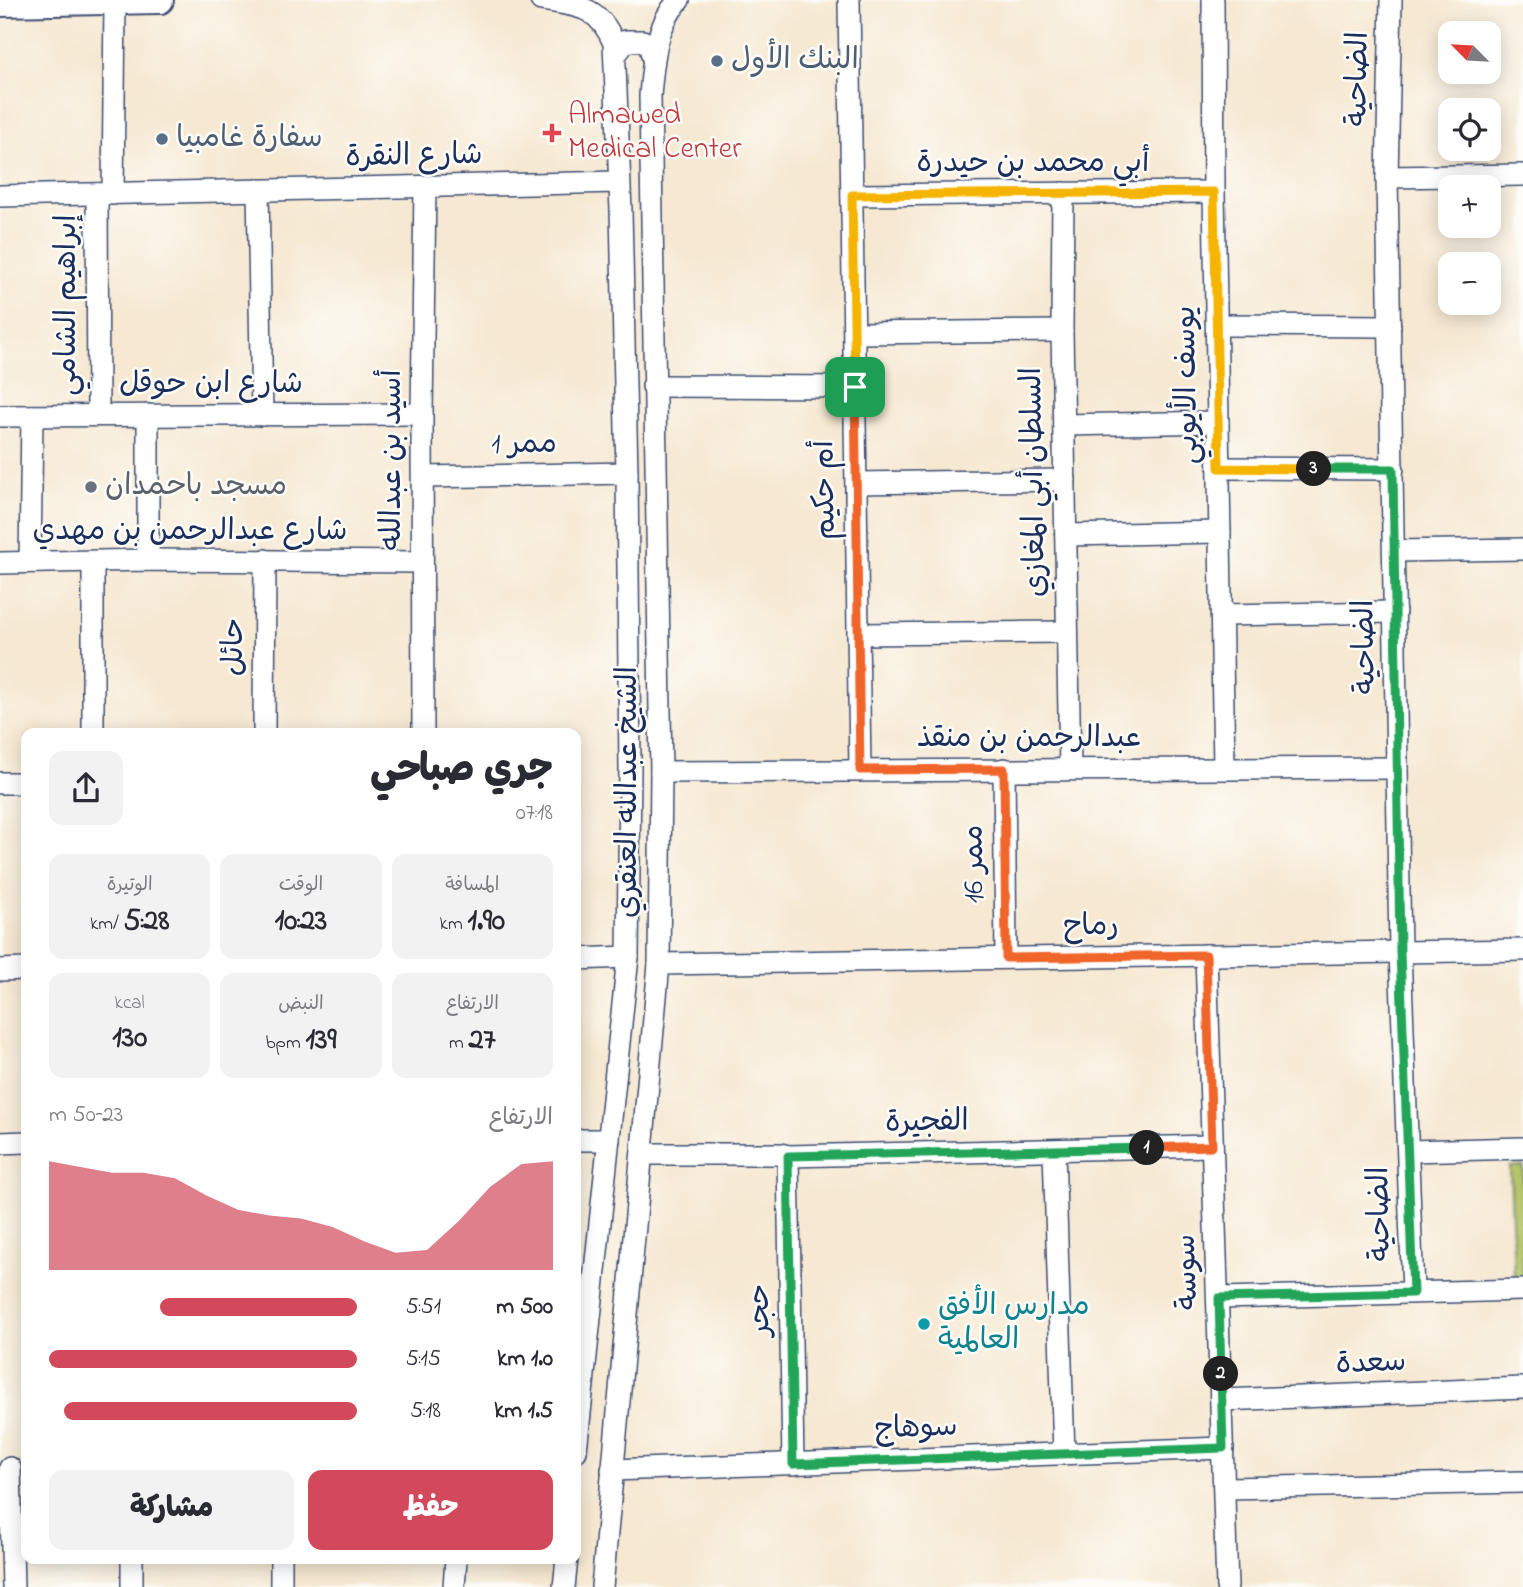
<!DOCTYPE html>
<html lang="ar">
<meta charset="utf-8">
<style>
:root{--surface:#fff;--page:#f2f2f3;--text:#2b2b33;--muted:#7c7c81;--accent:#d1495b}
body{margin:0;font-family:"Indie Flower","Playpen Sans Arabic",sans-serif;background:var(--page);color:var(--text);direction:rtl;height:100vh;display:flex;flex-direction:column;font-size:26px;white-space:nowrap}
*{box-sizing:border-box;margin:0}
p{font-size:23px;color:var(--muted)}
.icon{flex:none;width:38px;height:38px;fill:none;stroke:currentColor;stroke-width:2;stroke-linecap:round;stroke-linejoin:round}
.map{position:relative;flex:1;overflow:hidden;direction:ltr}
.details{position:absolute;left:21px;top:728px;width:560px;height:836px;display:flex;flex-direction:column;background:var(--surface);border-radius:14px;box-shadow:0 4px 18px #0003;direction:rtl}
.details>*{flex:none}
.needle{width:46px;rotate:294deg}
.fabs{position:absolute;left:1438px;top:21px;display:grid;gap:14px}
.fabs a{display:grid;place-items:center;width:63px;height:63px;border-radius:14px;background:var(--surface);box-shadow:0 4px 18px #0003;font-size:35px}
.pin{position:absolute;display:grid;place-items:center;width:60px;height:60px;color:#fff;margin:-30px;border-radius:14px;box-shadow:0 4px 10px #0006}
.km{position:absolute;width:35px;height:35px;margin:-18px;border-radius:50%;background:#222;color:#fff;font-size:19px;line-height:35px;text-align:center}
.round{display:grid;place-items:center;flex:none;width:74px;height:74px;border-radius:14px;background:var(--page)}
.headline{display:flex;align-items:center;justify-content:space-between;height:119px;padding:0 28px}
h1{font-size:38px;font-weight:800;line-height:52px}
.metrics{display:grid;grid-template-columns:repeat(3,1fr);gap:10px;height:119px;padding:7px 28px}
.metrics div{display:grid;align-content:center;border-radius:14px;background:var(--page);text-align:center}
.metrics b{font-size:30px;font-weight:800}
.metrics small{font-size:19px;font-weight:400}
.metrics p{font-size:19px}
.chart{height:196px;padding:14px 28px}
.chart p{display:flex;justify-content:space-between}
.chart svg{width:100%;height:126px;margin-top:7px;fill:var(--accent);opacity:.7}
.button{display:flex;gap:14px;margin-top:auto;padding:14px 28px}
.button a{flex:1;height:80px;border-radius:14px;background:var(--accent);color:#fff;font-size:28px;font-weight:800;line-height:80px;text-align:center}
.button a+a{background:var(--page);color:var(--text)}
ul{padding:0 28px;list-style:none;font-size:23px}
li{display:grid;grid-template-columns:112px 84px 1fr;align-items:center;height:52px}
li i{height:18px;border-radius:9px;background:var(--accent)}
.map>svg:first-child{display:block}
</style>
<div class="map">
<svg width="1523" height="1587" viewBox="0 0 1523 1587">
<rect width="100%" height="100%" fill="#fdfcf7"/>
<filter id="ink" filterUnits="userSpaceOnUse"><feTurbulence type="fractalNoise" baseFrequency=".0143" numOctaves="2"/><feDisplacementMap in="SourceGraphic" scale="14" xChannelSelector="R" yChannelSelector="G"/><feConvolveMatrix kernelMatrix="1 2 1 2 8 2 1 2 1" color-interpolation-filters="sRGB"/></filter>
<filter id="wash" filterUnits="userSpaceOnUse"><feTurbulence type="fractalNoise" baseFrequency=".00686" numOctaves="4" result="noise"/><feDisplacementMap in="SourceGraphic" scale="28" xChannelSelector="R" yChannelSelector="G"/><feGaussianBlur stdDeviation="1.57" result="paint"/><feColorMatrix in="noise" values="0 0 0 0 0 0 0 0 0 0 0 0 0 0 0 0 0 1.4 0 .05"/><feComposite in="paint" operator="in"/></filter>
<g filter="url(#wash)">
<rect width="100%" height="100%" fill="#f6e8d1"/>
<!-- green -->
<polygon fill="#b4c467" stroke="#687a62" stroke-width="2" points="1523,1166 1523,1278 1514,1278 1510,1167"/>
</g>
<g filter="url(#ink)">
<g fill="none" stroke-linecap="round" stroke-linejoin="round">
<defs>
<g id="minor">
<path d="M541,0C578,6 598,5 614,43L621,211L627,473L630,769L628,957L576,1451"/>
<polyline points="849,0 860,770"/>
<polyline points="1213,0 1214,192 1224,768"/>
<polyline points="1391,0 1387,177 1397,768 1400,952 1413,1292"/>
<polyline points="616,54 626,41 643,41 650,47 653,59"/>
<polyline points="1387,177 1523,175"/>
<polyline points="258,190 262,415"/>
<polyline points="1063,193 1062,331 1070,769"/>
<polyline points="97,194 98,415"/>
<polyline points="113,194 115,1"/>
<polyline points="852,195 1214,192"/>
<polyline points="0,196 619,182"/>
<polyline points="1217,325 1390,326"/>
<polyline points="855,333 1062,331"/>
<polyline points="653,386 855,387"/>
<polyline points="148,415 148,560"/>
<polyline points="0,416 422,414"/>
<polyline points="1064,425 1218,422"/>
<polyline points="1219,468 1393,469"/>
<polyline points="424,477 627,473"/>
<polyline points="856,483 1065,480"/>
<polyline points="1066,535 1220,532"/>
<polyline points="1394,551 1523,549"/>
<polyline points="30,562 32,416"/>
<polyline points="0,563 148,560 422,562"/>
<polyline points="1222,615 1395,612"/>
<polyline points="858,634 1067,632"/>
<polyline points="93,733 93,562"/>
<polyline points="264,733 265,560"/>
<polyline points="423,733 422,414 425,186"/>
<polyline points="1004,769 1006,958"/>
<polyline points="661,772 1397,768"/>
<polyline points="0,783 26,783"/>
<polyline points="1206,955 1227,1587"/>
<polyline points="576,959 628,957"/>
<polyline points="659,964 1523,950"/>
<polyline points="0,970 26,969"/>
<polyline points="576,1140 609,1140"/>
<polyline points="0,1143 26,1142"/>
<polyline points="1054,1151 1064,1454"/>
<polyline points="1409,1151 1523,1148"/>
<polyline points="642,1154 780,1154 788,1156 1212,1146"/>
<polyline points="788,1156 793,1464"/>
<polyline points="1219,1298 1523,1290"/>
<polyline points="1222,1400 1523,1388"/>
<polyline points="10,1468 13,1587"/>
<polyline points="612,1470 1223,1448"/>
<polyline points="1225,1488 1523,1482"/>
<polyline points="132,1559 132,1587"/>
<polyline points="281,1587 281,1559"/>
<polyline points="454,1587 456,1559"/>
<polyline points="564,1587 567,1559"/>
<path d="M602,1587L659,964L661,772L650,96C653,62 655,26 679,0"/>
</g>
<polyline id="major" points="0,3 160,0"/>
</defs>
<!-- minor casing -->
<use href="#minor" stroke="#3c4b6f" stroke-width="24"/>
<!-- major casing -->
<use href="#major" stroke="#3c4b6f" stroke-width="30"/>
<!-- minor -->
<use href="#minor" stroke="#fff" stroke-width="21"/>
<!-- major -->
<use href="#major" stroke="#fff" stroke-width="26"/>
</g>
</g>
<g fill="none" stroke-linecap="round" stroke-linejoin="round" filter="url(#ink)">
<defs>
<polyline id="split-1" points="855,387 860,770 1004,769 1006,958 1206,955 1212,1146 1147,1148"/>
<polyline id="split-2" points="1147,1148 788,1156 793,1464 1223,1448 1221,1374"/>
<polyline id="split-3" points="1221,1374 1219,1298 1413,1293 1400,952 1393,469 1314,469"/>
<polyline id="split-4" points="855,387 852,195 1214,192 1219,468 1314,469"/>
</defs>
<!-- split-1 casing -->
<use href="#split-1" stroke="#fff" stroke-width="14"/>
<!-- split-2 casing -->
<use href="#split-2" stroke="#fff" stroke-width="14"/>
<!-- split-3 casing -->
<use href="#split-3" stroke="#fff" stroke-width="14"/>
<!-- split-4 casing -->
<use href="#split-4" stroke="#fff" stroke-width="14"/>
<!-- split-1 -->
<use href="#split-1" stroke="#f0652b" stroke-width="9"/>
<!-- split-2 -->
<use href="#split-2" stroke="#22a559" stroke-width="9"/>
<!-- split-3 -->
<use href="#split-3" stroke="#22a559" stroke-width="9"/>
<!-- split-4 -->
<use href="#split-4" stroke="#f5b400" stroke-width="9"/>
</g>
<!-- markers -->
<g fill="#5c6f8a" stroke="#fdfcf7" stroke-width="2.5">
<circle cx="717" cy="61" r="7"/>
<circle cx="162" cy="139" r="7"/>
</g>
<path fill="#e0444e" stroke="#fdfcf7" stroke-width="2.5" d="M548.5 122.5h7v7h7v7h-7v7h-7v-7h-7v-7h7z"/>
<circle fill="#6b7280" stroke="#fdfcf7" stroke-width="2.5" cx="91" cy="487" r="7"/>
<circle fill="#0f9aa8" stroke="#fdfcf7" stroke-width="2.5" cx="924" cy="1324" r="7"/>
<g text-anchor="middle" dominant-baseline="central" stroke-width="5" stroke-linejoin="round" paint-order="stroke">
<!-- service labels -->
<g font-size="30" fill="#4e5e75" stroke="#fdfcf7" text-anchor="start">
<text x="731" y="61">البنك الأول</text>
<text x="176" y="139">سفارة غامبيا</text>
</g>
<!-- street labels -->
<g font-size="30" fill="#1b2f5e" stroke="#fdfcf7">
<text transform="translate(1359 79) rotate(-89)">الضاحية</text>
<text transform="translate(414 157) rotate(-1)">شارع النقرة</text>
<text x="1033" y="164">أبي محمد بن حيدرة</text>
<text transform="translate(68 305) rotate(-90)">إبراهيم الشامي</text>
<text x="211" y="385">شارع ابن حوقل</text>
<text transform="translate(1188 385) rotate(-91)">يوسف الأيوبي</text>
<text transform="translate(524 445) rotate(-1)">ممر 1</text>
<text transform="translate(393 460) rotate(-90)">أسيد بن عبدالله</text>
<text transform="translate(1035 482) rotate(-91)">السلطان أبي المغازي</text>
<text transform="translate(826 490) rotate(-91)">أم حكيم</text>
<text x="190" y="532">شارع عبدالرحمن بن مهدي</text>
<text transform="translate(235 647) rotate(-90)">حائل</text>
<text transform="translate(1366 647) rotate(-91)">الضاحية</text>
<text x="1029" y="739">عبدالرحمن بن منقذ</text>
<text transform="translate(629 792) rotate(-90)">الشيخ عبدالله العنقري</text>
<text transform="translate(975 864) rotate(-91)">ممر 16</text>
<text transform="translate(1091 927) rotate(-1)">رماح</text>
<text transform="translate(927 1123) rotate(-1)">الفجيرة</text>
<text transform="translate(1381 1214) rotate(-91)">الضاحية</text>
<text transform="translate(1188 1272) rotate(-92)">سوسة</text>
<text transform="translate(761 1310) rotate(-91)">حجر</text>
<text transform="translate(1371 1364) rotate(-2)">سعدة</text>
<text transform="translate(916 1429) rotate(-2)">سوهاج</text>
</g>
<!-- health labels -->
<g font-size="30" fill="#be3a42" stroke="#fdfcf7" text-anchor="start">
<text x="568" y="116">Almawed<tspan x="568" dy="34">Medical Center</tspan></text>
</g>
<!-- worship labels -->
<g font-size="30" fill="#5b616d" stroke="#fdfcf7" text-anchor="start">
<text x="105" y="487">مسجد باحمدان</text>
</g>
<!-- culture labels -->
<g font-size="30" fill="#0d838f" stroke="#fdfcf7" text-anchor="start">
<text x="938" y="1307">مدارس الأفق<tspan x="938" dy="34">العالمية</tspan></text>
</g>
</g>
</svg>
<div class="fabs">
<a><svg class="needle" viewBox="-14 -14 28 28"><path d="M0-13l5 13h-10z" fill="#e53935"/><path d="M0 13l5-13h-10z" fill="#7c7c81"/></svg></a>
<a><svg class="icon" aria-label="locate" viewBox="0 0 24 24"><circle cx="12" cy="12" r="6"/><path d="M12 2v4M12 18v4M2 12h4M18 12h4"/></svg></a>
<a>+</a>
<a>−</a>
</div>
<div class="pin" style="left:855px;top:387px;background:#1e9e55"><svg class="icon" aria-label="arrive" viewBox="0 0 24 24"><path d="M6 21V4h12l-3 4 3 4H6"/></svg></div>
<b class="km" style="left:1147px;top:1148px">1</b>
<b class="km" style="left:1221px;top:1374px">2</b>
<b class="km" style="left:1314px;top:469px">3</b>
<section class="details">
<div class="headline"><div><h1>جري صباحي</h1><p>07:18</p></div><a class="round"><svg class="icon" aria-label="share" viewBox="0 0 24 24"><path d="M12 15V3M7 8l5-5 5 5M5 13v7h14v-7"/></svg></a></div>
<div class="metrics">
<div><p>المسافة</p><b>1.90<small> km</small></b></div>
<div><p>الوقت</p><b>10:23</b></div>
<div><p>الوتيرة</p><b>5:28<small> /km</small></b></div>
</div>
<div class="metrics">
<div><p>الارتفاع</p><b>27<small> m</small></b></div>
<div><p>النبض</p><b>139<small> bpm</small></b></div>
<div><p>kcal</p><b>130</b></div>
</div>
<div class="chart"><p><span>الارتفاع</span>23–50 m</p>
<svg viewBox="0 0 160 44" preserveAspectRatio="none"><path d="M0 44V6L10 8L20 10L30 10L40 12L50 18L60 23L70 25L80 26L90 29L100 34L110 38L120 37L130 27L140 15L150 7L160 6V44z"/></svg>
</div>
<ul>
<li><b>500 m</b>5:51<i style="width:64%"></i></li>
<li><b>1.0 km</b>5:15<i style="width:100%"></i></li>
<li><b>1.5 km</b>5:18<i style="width:95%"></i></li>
</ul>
<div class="button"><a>حفظ</a><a>مشاركة</a></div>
</section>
</div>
